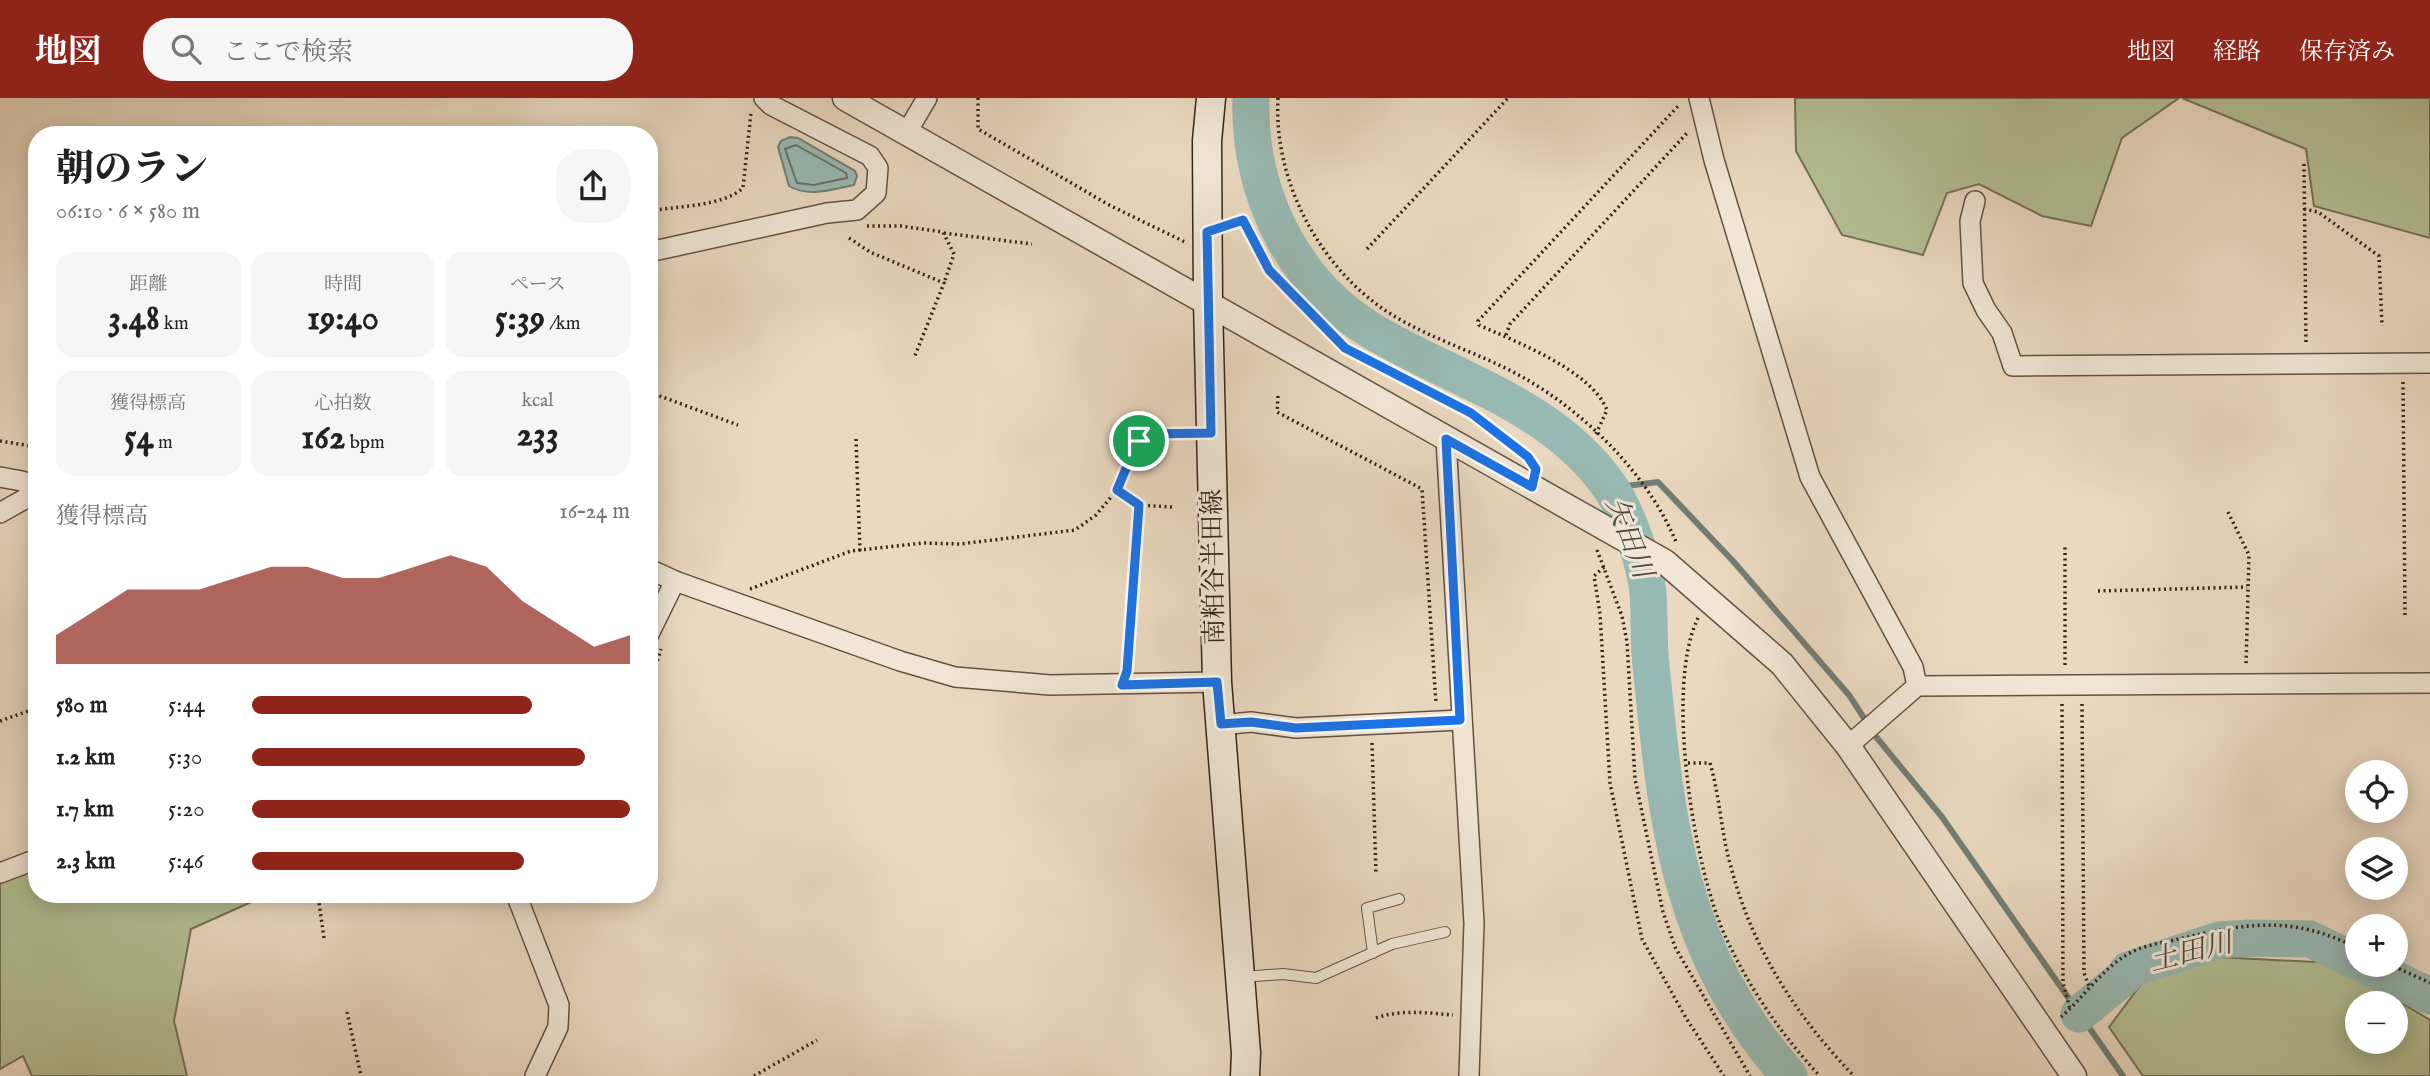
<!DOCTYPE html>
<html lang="ja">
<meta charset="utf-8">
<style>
:root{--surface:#fff;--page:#f6f6f6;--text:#222;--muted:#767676;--accent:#8f2418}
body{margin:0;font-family:"IM FELL English","Noto Serif JP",serif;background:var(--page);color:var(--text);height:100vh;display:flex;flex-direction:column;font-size:26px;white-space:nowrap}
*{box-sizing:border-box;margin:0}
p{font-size:23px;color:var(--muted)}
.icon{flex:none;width:38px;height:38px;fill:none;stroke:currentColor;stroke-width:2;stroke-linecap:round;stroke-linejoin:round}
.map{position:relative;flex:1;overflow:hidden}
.sheet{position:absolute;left:28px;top:28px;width:630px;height:777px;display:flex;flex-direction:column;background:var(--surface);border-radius:28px;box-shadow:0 4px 18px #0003}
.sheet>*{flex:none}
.tools{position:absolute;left:2345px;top:662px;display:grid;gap:14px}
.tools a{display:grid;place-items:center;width:63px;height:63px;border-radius:50%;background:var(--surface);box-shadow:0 4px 18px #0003;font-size:35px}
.pin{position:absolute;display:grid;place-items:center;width:60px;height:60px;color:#fff;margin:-30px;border:4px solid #fff;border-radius:50%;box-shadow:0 2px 7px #0007}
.round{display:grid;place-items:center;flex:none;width:74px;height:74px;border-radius:28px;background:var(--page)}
.summary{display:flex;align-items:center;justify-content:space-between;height:119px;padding:0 28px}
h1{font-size:38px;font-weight:800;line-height:52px}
.figures{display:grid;grid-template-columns:repeat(3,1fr);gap:10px;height:119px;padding:7px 28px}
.figures div{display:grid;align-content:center;border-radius:18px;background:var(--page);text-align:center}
.figures b{font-size:35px;font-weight:800}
.figures small{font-size:19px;font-weight:400}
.figures p{font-size:19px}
.chart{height:196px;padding:14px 28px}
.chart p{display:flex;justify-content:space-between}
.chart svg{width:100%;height:126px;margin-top:7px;fill:var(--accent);opacity:.7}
ul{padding:0 28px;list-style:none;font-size:23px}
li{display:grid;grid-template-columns:112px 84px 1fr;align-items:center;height:52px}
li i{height:18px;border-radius:9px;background:var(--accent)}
header{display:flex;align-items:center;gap:42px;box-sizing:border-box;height:98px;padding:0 35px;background:var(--accent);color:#fff}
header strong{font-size:33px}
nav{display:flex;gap:38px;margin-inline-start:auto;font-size:24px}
.search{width:490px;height:63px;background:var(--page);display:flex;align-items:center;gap:18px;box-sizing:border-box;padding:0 24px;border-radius:28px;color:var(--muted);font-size:26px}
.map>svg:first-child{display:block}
</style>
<header>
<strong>地図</strong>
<div class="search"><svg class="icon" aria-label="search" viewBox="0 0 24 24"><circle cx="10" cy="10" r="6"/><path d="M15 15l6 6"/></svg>ここで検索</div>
<nav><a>地図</a><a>経路</a><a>保存済み</a></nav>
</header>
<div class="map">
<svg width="2430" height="978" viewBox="0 0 2430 978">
<rect width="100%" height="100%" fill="#ead9c0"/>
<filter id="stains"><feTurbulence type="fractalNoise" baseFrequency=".00286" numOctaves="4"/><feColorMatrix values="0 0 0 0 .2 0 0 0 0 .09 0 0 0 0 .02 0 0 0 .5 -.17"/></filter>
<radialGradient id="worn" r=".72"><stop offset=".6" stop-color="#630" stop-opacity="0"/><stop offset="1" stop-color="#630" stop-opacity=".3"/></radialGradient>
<!-- green -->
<g fill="#b4c095" stroke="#757258" stroke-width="2" fill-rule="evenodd">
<polygon points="1795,0 2179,0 2122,40 2091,128 2042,118 1979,86 1947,95 1923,157 1842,137 1796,53"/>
<polygon points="2182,0 2430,0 2430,140 2314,108 2306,51"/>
<polygon points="37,770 37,796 269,796 191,831 174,923 187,978 32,978 23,958 0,971 0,785"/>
<path d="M2216,859L2335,865L2430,922V978H2143L2109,929L2148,877ZM2357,905H2396V943H2357Z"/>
</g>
<!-- water -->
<path fill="#98bab4" stroke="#717e76" stroke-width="2" d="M790,39L798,40L855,73L857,78L854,87C833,91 809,100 789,88L778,49L781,43Z"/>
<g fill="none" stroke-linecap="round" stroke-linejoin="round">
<!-- shore -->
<polygon stroke="#677067" stroke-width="2" points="796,47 846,75 847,80 814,87 797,85 785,51"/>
<!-- stream -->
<polyline stroke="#717e76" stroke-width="6" points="1610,390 1658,384 1733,463 1849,597 1877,640 1942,719 2123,978"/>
<!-- river -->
<g stroke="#98bab4" stroke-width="37">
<path d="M1251,0C1248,92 1291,184 1372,233C1454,282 1552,306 1610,389C1627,414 1645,464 1648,495C1650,519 1648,543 1651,567C1667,727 1678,852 1789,978"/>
<polyline points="2363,866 2430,898"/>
<polyline points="2079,916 2124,879 2128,872 2219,842 2250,840 2310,841 2357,864"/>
</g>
<defs>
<g id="service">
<polyline points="1373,855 1367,810 1399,801"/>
<polyline points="1242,879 1283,876 1316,880 1392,846 1445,834"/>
</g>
<g id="minor">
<polyline points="1699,0 1714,62 1810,379 1913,569 1917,588"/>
<polyline points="907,34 927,0"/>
<polyline points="1975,103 1970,123 1973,185 1986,212 2002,235 2013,268 2430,265"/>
<polyline points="649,154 827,115 857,112 876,95 878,70 870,58 771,7 764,0"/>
<polyline points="1446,341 1474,825 1469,978"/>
<polyline points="0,379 22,383 37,392"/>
<polyline points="0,415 37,394"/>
<polyline points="649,471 675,483 900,563 955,579 1050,587 1217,584"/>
<polyline points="649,536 675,483"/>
<polyline points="1221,627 1251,624 1296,630 1460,622"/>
<polyline points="1848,648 1917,588 2430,585"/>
<polyline points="0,775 37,761"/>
<polyline points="516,796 559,907 558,929 535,978"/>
</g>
<polyline id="tertiary" points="845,0 1665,464 1782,566 1848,648 2074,978"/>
<polyline id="secondary" points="1211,0 1207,43 1208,204 1217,584 1246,955 1245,978"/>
</defs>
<!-- service casing -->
<use href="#service" stroke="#635244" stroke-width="12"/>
<!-- minor casing -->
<use href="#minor" stroke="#635244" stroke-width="22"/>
<!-- tertiary casing -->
<use href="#tertiary" stroke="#635244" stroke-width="27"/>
<!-- secondary casing -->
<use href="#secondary" stroke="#36251a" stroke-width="31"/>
<!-- path -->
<g stroke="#36251a" stroke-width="3.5" stroke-dasharray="2 3.5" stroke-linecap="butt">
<polyline points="978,0 978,31 1111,108 1185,144"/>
<path d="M1278,0C1273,87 1324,178 1399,221C1439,244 1484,257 1524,280C1586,315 1649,378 1676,444"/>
<polyline points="2304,66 2306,246"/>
<polyline points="2304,111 2318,114 2379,158 2382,228"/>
<path d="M649,113C677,108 721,109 743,90L751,15"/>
<polyline points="1232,125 1243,122 1269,172 1345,250 1471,315 1531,362"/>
<polyline points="867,128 901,128 943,134 954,156 944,185"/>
<polyline points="944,135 1032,146"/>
<polyline points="849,140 870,154 944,185 914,260"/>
<polyline points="1367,151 1508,0"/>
<polyline points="1506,237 1510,226 1688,34"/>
<polyline points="2403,284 2405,517"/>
<polyline points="649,294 738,327"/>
<polyline points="1278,298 1277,314 1422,391 1436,606"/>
<path d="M1596,336L1607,312C1591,272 1516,244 1479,227L1478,223L1680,6"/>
<polyline points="856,341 860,453"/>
<polyline points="0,343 37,349"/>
<polyline points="1117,392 1139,407"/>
<polyline points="2228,414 2249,457 2246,568"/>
<polyline points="1597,452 1622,518 1627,544 1635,681 1663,814 1675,849 1750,978"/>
<polyline points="1604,469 1594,478 1600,516 1610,685 1642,841 1686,920 1724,978"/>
<polyline points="750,491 851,453 923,445 960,446 1075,432 1096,417 1117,392 1139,343 1147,336 1187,335"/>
<polyline points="2098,493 2247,489"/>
<path d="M1698,520C1664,589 1694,774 1727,842C1750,891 1783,939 1820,978"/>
<polyline points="2065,567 2065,449"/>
<polyline points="1127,568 1139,407 1172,409"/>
<polyline points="649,589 661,551"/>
<polyline points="2062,606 2063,885 2070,911"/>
<polyline points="2082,606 2084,875 2090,890"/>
<polyline points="0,623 37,610"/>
<polyline points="1372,645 1376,776"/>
<path d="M1688,665H1710C1720,699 1721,735 1731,769C1752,850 1796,918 1854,978"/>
<polyline points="324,840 319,805 331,796"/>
<polyline points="2389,866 2430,885"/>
<polyline points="347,914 361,978"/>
<path d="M2061,919C2083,900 2102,871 2128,856C2143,847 2162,845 2179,841C2247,825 2293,817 2357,850"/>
<path d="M1376,920C1402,911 1427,915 1453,917"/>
<polyline points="754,978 817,942"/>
</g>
<!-- service -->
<use href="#service" stroke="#f1e6d6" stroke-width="10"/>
<!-- minor -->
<use href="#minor" stroke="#f1e6d6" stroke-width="19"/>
<!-- tertiary -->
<use href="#tertiary" stroke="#f1e6d6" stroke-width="24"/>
<!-- secondary -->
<use href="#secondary" stroke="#f1e6d6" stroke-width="28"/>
</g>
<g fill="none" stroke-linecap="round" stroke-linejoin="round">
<defs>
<polygon id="route" points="1243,122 1269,172 1345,250 1471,315 1528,359 1536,371 1532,389 1446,341 1460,622 1296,630 1251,624 1221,626 1217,584 1122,587 1127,573 1139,407 1117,392 1135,349 1147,336 1211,335 1207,134"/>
</defs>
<!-- route casing -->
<use href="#route" stroke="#fff" stroke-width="14"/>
<!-- route -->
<use href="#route" stroke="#1a73e8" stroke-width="9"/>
</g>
<g text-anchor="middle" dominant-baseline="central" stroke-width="6" stroke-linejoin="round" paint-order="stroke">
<!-- street labels -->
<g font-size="26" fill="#36251a" stroke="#f1e6d6">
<text transform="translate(1214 469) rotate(-91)">南粕谷半田線</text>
</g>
<!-- water labels -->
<g font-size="28" font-style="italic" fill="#4e4a40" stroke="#f1e6d6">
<text transform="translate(1628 440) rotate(69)">矢田川</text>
<text transform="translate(2191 855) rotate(-14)">土田川</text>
</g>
</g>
<rect width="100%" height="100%" filter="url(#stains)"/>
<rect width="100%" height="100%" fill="url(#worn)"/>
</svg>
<div class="tools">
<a><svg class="icon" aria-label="locate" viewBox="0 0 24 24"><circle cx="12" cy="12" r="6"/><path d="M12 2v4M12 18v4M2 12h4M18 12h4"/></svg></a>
<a><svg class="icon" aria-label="layers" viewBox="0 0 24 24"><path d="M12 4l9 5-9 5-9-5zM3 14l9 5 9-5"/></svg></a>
<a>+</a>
<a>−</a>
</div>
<div class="pin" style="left:1139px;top:343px;background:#1e9e55"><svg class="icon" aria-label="arrive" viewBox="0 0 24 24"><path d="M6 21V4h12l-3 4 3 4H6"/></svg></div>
<section class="sheet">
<div class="summary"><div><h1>朝のラン</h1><p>06:10 · 6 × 580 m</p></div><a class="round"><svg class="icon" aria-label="share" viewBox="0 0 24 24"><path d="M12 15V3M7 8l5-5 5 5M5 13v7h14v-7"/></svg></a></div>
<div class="figures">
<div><p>距離</p><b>3.48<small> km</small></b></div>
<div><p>時間</p><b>19:40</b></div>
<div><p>ペース</p><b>5:39<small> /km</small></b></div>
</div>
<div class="figures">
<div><p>獲得標高</p><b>54<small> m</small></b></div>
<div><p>心拍数</p><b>162<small> bpm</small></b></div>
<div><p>kcal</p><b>233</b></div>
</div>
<div class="chart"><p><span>獲得標高</span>16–24 m</p>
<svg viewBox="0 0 160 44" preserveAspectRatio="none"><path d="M0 44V34L10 26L20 18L30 18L40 18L50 14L60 10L70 10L80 14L90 14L100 10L110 6L120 10L130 22L140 30L150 38L160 34V44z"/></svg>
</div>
<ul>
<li><b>580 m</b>5:44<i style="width:74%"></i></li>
<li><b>1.2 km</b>5:30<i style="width:88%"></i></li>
<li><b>1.7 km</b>5:20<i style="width:100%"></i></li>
<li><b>2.3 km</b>5:46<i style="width:72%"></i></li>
</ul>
</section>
</div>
